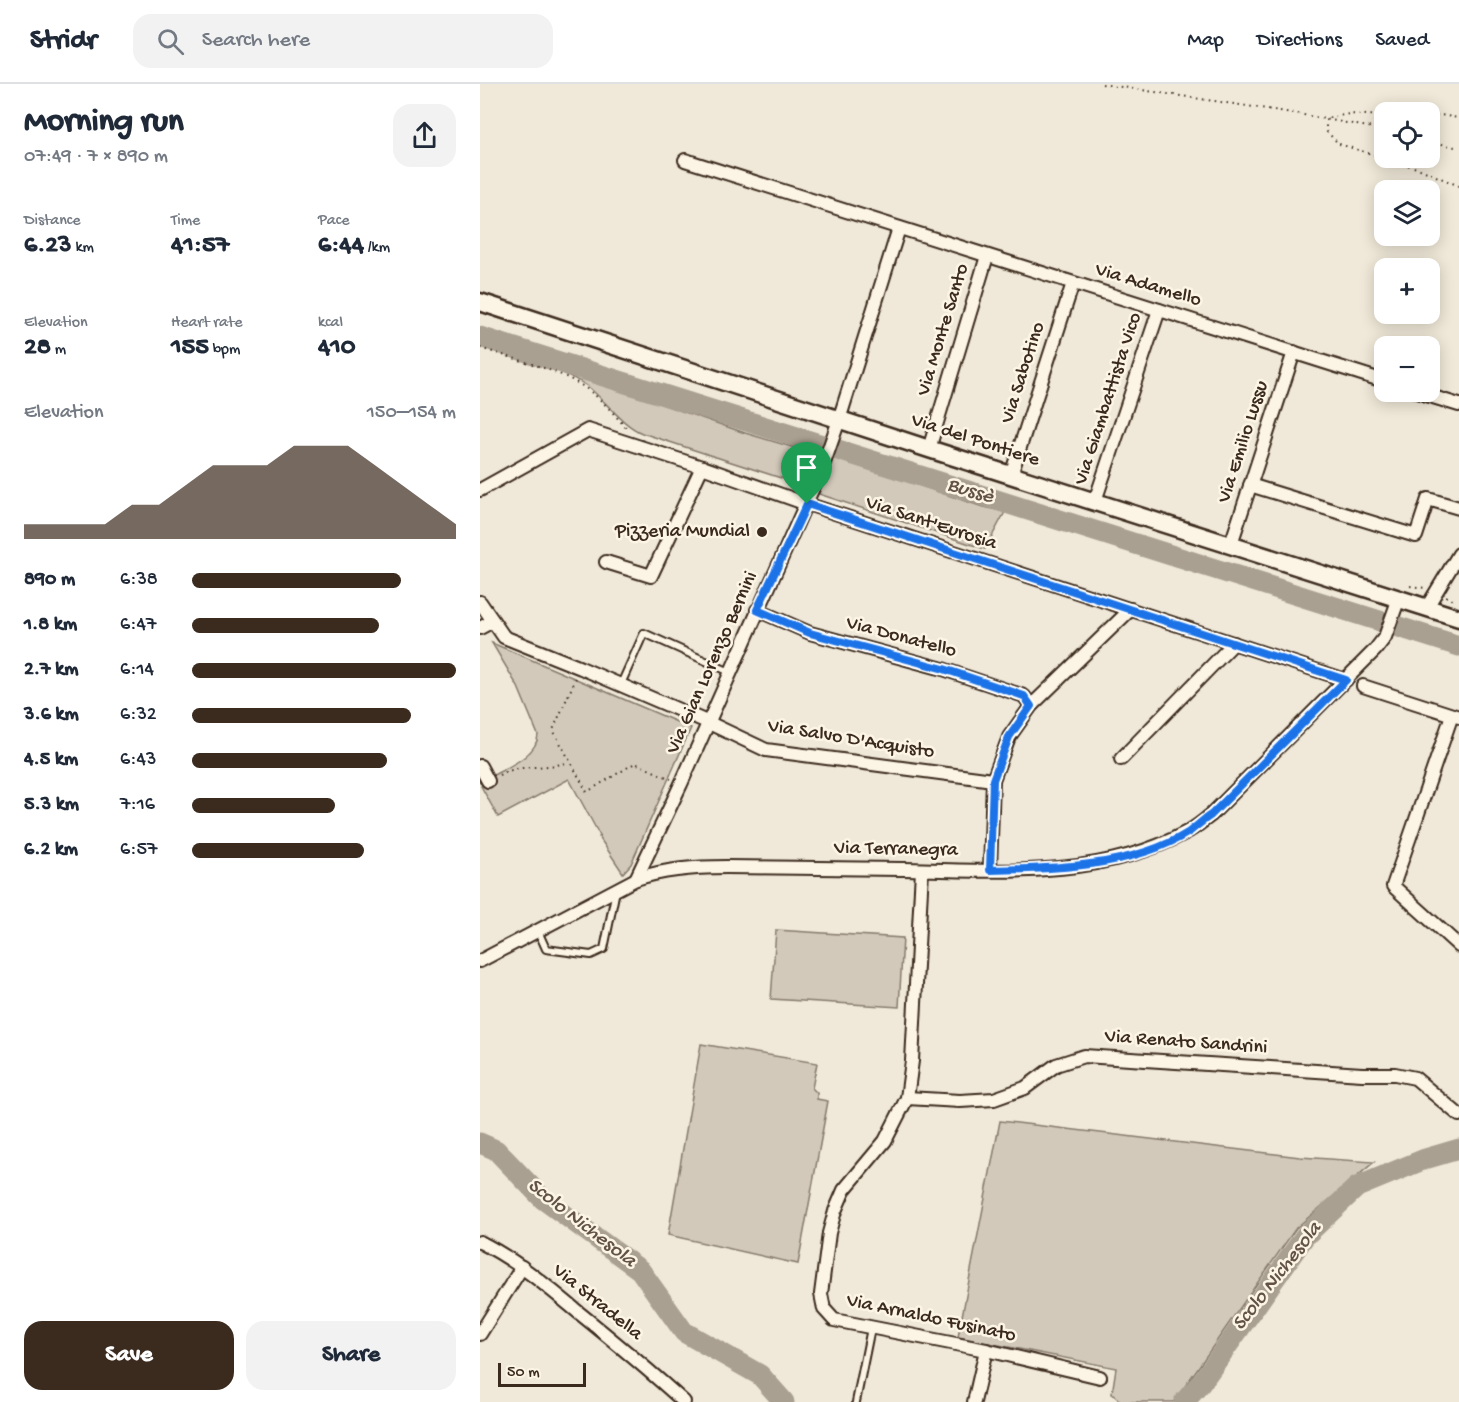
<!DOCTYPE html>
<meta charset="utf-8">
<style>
:root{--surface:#fff;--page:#f2f2f3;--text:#1f2937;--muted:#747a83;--line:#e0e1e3;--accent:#3b2a1e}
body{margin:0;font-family:"Gochi Hand",sans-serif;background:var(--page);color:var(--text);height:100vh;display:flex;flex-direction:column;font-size:22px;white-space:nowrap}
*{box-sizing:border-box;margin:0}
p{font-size:20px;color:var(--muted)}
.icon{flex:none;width:33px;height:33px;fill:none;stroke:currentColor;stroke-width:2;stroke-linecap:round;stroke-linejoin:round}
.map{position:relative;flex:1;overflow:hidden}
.panel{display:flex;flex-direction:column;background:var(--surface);width:480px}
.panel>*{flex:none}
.fabs{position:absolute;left:894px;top:18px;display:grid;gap:12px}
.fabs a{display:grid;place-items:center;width:66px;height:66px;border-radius:12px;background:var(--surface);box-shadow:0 3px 15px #0003;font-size:30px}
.scale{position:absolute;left:18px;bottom:15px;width:88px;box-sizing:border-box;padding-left:6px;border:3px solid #3b2a1e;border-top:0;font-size:16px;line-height:21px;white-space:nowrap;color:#3b2a1e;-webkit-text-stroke:4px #fcf5e5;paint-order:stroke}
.pin{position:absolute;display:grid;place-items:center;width:51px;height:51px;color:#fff;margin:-62px -26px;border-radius:50% 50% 50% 0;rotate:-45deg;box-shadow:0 0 6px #0007}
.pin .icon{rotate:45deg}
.round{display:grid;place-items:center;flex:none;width:63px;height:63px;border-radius:18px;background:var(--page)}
.summary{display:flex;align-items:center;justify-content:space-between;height:102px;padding:0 24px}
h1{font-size:33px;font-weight:800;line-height:45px}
.stats{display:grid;grid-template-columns:repeat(3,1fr);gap:9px;height:102px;padding:6px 24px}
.stats div{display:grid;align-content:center}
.stats b{font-size:26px;font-weight:800}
.stats small{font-size:16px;font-weight:400}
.stats p{font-size:16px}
.chart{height:168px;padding:12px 24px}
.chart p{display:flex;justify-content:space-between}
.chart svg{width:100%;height:108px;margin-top:6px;fill:var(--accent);opacity:.7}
.action{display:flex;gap:12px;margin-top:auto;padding:12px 24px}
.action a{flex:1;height:69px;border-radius:18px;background:var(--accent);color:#fff;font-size:24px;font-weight:800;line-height:69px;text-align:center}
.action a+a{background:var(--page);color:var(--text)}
ul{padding:0 24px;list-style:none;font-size:20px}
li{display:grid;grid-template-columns:96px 72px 1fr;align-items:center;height:45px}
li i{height:15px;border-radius:8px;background:var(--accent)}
header{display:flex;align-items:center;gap:36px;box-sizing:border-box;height:84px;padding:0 30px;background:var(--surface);border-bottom:2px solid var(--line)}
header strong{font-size:28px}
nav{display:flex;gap:33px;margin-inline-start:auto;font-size:21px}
.search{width:420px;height:54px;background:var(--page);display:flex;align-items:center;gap:15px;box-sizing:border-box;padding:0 21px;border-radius:18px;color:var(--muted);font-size:22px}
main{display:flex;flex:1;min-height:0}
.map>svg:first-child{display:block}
</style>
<header>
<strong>Stridr</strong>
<div class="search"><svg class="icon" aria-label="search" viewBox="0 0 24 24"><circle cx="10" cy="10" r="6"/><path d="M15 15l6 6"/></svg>Search here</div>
<nav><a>Map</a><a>Directions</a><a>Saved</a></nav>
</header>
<main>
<section class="panel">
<div class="summary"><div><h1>Morning run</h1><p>07:49 · 7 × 890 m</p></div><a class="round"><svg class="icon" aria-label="share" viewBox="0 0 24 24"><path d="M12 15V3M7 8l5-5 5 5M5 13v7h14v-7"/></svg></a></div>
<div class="stats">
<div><p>Distance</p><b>6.23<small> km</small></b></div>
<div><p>Time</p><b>41:57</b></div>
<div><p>Pace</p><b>6:44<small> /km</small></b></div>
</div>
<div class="stats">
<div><p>Elevation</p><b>28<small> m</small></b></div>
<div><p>Heart rate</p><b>155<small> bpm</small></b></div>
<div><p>kcal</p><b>410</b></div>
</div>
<div class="chart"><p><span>Elevation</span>150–154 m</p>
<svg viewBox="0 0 160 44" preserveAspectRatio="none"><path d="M0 44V38L10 38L20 38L30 38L40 30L50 30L60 22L70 14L80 14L90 14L100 6L110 6L120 6L130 14L140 22L150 30L160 38V44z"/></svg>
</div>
<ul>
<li><b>890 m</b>6:38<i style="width:79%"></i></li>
<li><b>1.8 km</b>6:47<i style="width:71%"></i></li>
<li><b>2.7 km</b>6:14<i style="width:100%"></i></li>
<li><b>3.6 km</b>6:32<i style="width:83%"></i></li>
<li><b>4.5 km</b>6:43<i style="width:74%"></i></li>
<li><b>5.3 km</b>7:16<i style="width:54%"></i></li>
<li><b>6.2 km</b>6:57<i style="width:65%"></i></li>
</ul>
<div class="action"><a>Save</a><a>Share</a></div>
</section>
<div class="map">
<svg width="979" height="1318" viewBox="0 0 979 1318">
<rect width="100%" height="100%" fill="#f0e9d9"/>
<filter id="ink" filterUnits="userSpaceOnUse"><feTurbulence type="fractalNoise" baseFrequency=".0167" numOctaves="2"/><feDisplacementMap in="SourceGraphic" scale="12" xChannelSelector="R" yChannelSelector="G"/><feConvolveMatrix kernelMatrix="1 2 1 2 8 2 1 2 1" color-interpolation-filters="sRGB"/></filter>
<g filter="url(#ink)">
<!-- green -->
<g fill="#d2c9ba" stroke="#867a6c" stroke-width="1.5">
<path d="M60,278L265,349L335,370C329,382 325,396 310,397L162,349C142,341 125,316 107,302C93,292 75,287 60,278Z"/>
<polygon points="355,373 500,422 525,428 505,465 339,410 352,374"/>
<path d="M12,559L211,644L151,780L143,789L119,753L120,752L89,695L18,733L1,702L7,699L10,693C27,683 57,672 58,651L38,603Z"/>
<polygon points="296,846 423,854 419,923 291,915"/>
<polygon points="221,960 337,979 332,1004 337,1009 337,1015 348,1017 318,1180 188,1151"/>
<polygon points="520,1037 820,1073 894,1078 816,1144 696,1315 693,1318 642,1318 632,1310 636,1284 478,1253"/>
</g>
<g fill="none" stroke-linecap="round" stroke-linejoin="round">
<!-- river -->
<g stroke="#aaa091" stroke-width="21">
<polyline points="0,253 979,562"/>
<polyline points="0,1059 16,1066 63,1115 160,1186 204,1248 280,1291 304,1318"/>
<polyline points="704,1318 721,1299 825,1152 877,1103 945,1075 979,1065"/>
</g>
<defs>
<g id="service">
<polyline points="141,600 164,549 250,588"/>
<polyline points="58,847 66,865 111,871 124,865 136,806"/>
<polyline points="376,1318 391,1244"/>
</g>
<g id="minor">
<polyline points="205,76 904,297"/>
<polyline points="937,308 979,321"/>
<polyline points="449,365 507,172"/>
<polyline points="531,391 593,199"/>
<polyline points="770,401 936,452 948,415 979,424"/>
<polyline points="0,406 108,346 222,383 327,420 866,596"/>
<polyline points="615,417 679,226"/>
<polyline points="751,460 814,268"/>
<polyline points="126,478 171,492 222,383"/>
<polyline points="0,518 24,553 101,584 227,638 286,666 513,696"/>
<polyline points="947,523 979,470"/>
<polyline points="277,526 330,549 463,585 544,612 551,622"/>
<polyline points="0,544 13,537"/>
<polyline points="883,602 979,633"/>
<polyline points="972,631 913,802 979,862"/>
<polyline points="641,675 754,559"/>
<polyline points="0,682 8,697"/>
<polyline points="442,786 432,977 427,1014 405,1057 364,1106 355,1127 349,1149 341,1210 344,1225 354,1236 506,1266 620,1293"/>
<polyline points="510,786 513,696 529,653 551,622 651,525"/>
<polyline points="156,795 201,700 344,379 359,336 419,144"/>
<path d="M0,877L156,795C186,785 215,783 246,783C306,784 365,784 424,785C518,787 620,795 705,749C714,745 723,737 731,731L895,566L905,553L919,514"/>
<polyline points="427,1014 480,1017 514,1015 545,1004 576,981 604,972 882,990 915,990 935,994 979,1031"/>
<path d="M0,1158C36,1176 67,1202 98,1228C134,1257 170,1287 204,1318"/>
<polyline points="0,1250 42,1183"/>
<polyline points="494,1318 506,1266"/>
</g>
<polyline id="secondary" points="0,218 449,365 979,534"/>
</defs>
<!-- service casing -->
<use href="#service" stroke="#3b2a1e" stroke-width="10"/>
<!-- minor casing -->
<use href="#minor" stroke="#3b2a1e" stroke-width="16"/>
<!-- secondary casing -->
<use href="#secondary" stroke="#3b2a1e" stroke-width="21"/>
<!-- path -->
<g stroke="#3b2a1e" stroke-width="2" stroke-dasharray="1.5 4.5" stroke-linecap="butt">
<polyline points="622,0 813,29 904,46"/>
<polyline points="950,31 960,31 979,34"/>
<polyline points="904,32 870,30 846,34 846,47 859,60 940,85 979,102"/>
<polyline points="950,57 979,64"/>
<path d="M0,264C31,274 73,284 101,301C119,312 134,330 148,346"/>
<polyline points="930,502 945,504"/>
<polyline points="966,512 976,518"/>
<polyline points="96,594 73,646 107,708 155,679 191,695"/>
<path d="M19,691C41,679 66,686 89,678"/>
</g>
<!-- service -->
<use href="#service" stroke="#fcf5e5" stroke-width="6"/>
<!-- minor -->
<use href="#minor" stroke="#fcf5e5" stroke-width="12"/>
<!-- secondary -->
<use href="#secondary" stroke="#fcf5e5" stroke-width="16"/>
</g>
</g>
<g fill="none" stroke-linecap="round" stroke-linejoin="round" filter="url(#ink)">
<defs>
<path id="route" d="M327,420L866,596L731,731C723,736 716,743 709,748C654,783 573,785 510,786L513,696L529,653L551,622L544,612L464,585L330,549L277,526Z"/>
</defs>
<!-- route casing -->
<use href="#route" stroke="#fff" stroke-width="12"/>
<!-- route -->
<use href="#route" stroke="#1a73e8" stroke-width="8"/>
</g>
<!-- markers -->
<circle fill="#3b2a1e" stroke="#fcf5e5" stroke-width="2" cx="282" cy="448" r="6"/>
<g text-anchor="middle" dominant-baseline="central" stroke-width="5" stroke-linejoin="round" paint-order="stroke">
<!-- street labels -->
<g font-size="20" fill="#3b2a1e" stroke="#fcf5e5">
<text transform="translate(668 202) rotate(17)">Via Adamello</text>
<text transform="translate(464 246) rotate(-73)">Via Monte Santo</text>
<text transform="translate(544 289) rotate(-72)">Via Sabotino</text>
<text transform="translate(629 315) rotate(-72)">Via Giambattista Vico</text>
<text transform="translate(495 357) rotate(18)">Via del Pontiere</text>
<text transform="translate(764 358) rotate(-72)">Via Emilio Lussu</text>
<text transform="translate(451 440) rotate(18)">Via Sant'Eurosia</text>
<text transform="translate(421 554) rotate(15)">Via Donatello</text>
<text transform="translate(233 579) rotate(-66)">Via Gian Lorenzo Bernini</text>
<text transform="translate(371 656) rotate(9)">Via Salvo D'Acquisto</text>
<text transform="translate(416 766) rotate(1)">Via Terranegra</text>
<text transform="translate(706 959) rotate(4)">Via Renato Sandrini</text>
<text transform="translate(117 1219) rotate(39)">Via Stradella</text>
<text transform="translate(451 1235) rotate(12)">Via Arnaldo Fusinato</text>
</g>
<!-- poi labels -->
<g font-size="20" fill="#3b2a1e" stroke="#fcf5e5" text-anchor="end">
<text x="270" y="448">Pizzeria Mundial</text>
</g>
<!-- water labels -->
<g font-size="21" font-style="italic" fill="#625346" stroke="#fcf5e5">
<text transform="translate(490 408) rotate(17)">Bussè</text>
<text transform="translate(101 1140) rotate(38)">Scolo Nichesola</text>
<text transform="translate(798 1193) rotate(-52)">Scolo Nichesola</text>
</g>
</g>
</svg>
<div class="fabs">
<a><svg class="icon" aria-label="locate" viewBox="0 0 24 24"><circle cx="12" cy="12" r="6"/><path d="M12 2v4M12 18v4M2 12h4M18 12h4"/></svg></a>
<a><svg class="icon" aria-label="layers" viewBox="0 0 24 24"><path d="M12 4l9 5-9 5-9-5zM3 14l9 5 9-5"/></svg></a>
<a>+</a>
<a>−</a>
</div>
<div class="scale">50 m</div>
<div class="pin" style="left:327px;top:420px;background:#1e9e55"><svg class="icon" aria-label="arrive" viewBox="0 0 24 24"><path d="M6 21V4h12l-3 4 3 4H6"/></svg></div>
</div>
</main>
